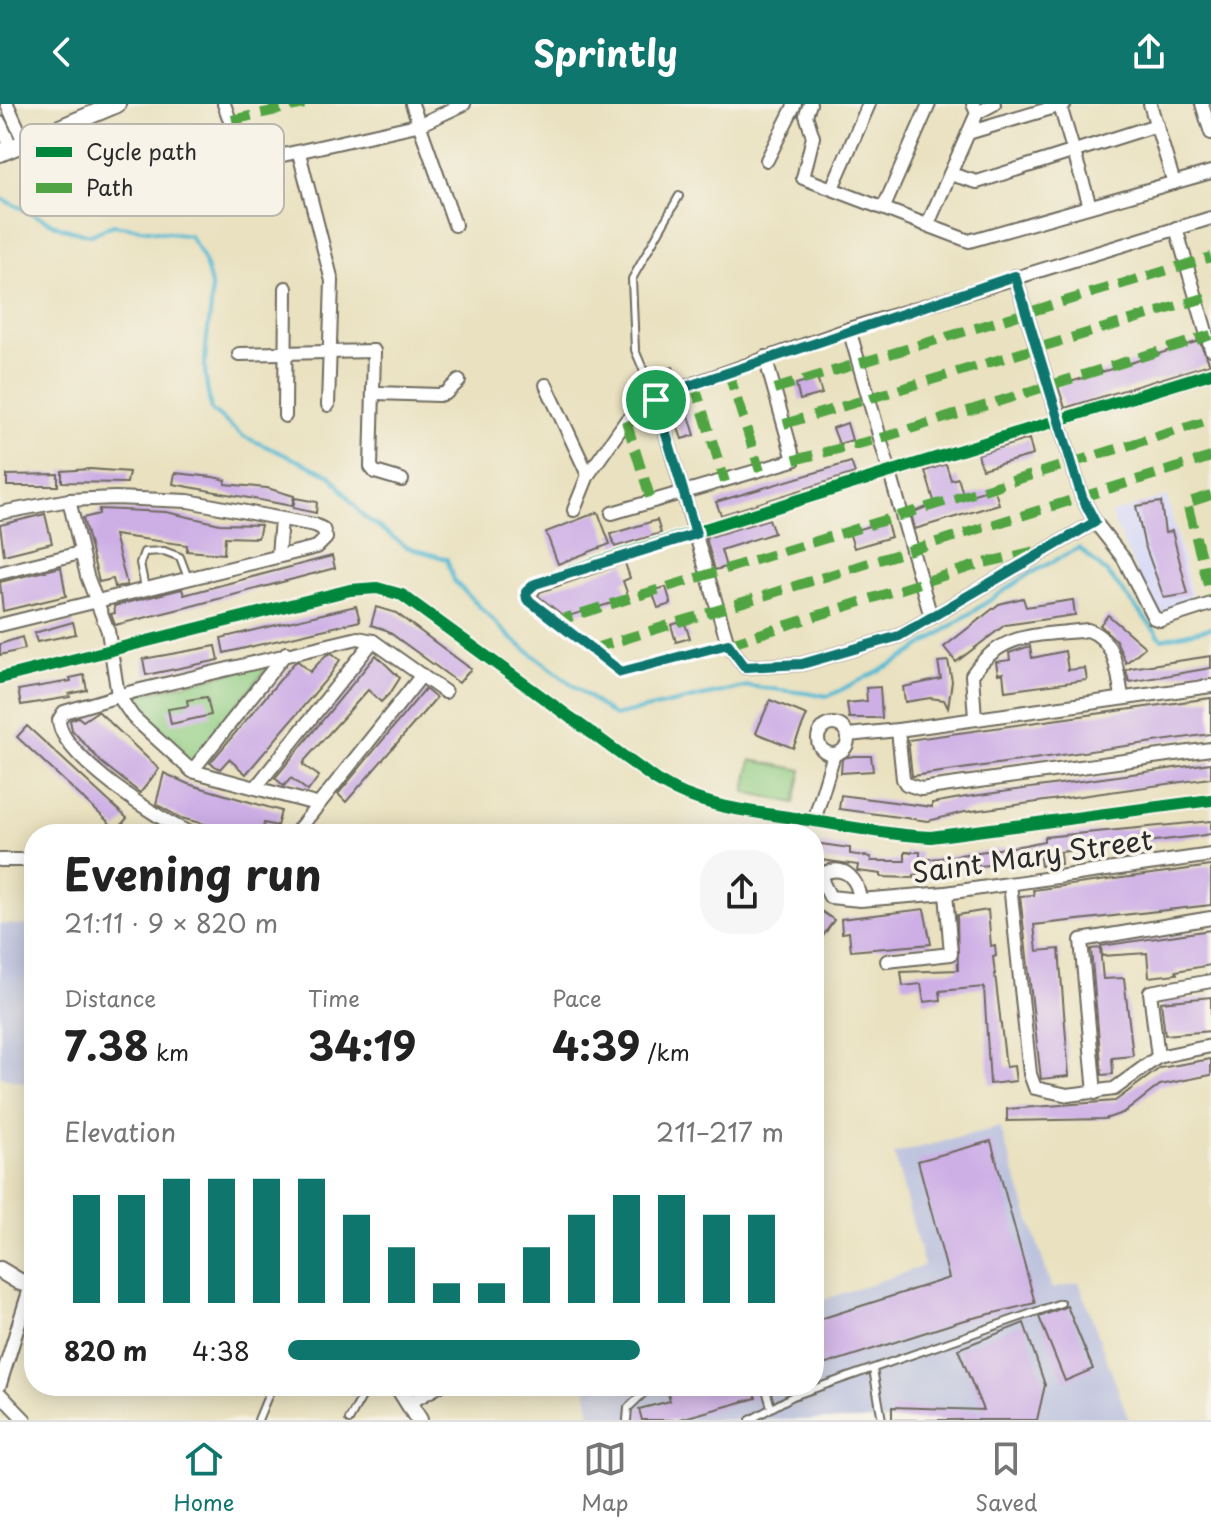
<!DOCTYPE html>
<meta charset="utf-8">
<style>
:root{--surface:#fff;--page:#f6f6f6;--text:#222;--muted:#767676;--line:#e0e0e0;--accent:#0f766e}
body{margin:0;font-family:"Playpen Sans",sans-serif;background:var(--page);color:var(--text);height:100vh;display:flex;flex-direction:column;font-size:30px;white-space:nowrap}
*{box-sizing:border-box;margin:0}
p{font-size:26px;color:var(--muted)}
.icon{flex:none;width:44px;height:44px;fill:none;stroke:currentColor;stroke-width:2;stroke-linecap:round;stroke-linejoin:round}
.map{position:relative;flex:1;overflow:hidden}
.sheet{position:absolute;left:24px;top:720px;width:800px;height:572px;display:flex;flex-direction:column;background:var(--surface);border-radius:32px;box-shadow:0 4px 20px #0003}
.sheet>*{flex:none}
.pin{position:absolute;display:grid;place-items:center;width:68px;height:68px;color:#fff;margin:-34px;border:4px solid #fff;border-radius:50%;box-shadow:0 2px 8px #0007}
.round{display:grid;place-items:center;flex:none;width:84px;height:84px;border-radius:32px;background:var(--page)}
.summary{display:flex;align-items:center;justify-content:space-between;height:136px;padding:0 40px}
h1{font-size:44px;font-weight:700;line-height:60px}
.metrics{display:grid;grid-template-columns:repeat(3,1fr);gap:12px;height:136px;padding:8px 40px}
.metrics div{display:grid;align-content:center}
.metrics b{font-size:40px;font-weight:700}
.metrics small{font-size:22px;font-weight:400}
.metrics p{font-size:22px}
.chart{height:224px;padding:16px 40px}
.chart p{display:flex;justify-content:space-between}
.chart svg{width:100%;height:144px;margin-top:8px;stroke:var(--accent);stroke-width:6}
ul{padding:0 40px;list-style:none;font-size:26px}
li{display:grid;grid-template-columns:128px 96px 1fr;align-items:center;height:60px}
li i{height:20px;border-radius:10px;background:var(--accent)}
header{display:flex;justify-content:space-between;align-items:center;height:104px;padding:0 40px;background:var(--accent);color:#fff;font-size:36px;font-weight:700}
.menu{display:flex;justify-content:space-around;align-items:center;height:112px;border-top:2px solid var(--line);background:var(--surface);font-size:22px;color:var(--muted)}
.menu a{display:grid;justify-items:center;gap:4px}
.menu .current{color:var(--accent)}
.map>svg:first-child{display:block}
</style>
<header><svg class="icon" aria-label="back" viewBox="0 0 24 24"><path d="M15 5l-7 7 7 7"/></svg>Sprintly<svg class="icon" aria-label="share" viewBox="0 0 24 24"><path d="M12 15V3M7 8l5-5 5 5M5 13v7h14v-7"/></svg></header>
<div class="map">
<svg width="1211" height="1316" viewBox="0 0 1211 1316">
<rect width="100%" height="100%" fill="#f7f3e8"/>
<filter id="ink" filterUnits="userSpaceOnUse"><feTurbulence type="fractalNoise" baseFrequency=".0125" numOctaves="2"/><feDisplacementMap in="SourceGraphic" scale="16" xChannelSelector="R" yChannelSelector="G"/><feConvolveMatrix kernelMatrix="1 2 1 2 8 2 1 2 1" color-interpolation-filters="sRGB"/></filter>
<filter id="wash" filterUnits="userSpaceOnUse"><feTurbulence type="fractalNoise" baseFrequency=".006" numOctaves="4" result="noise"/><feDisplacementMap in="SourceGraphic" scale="32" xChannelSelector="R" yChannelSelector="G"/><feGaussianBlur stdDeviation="1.8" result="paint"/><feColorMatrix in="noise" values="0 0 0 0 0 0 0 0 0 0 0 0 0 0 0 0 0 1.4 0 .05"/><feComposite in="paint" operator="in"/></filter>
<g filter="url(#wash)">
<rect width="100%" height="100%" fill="#e9e1bf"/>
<!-- built -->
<polygon fill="#d5d8f9" points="1167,392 1192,492 1157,513 1110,410"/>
<!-- industrial -->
<g fill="#bdc3de">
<polygon points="0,820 34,822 34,982 0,972"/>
<polygon points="1000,1023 1052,1185 1079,1178 1129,1316 591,1316 586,1282 814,1282 814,1199 924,1162 894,1050"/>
</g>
<!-- green -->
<g fill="#90cd82" stroke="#5e7c56" stroke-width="2">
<polygon points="271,559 190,660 122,595"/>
<polygon points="751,656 802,666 795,699 745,688"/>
</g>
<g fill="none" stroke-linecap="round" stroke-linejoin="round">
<!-- stream -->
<path stroke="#54b9d2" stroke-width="4" d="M0,94L62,124L91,131L113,121L190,132C227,190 205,204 205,263C205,277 209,293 211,306L243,332L330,371L363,412L407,443L447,455L454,477L512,535L614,612L748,582L829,592L902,555L1029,470L1079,444L1108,470L1162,535L1211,524"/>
</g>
<g id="blocks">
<!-- building -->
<g fill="#cdafe6">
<polygon points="1199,237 1210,260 1065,304 1058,282"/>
<polygon points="673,263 678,276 664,281 659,268"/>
<polygon points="817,274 822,290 800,296 796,280"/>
<polygon points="683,293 695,331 682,335 669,298"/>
<polygon points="847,319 852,336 839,340 833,324"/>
<polygon points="1029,335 1033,351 982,365 978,350"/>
<polygon points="851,358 855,369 721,411 716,398"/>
<polygon points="946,360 951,376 958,374 964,393 994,384 999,400 915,425 911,409 935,400 925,367"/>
<polygon points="90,365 129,368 127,379 62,378 62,367"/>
<polygon points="175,369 213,373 226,376 225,380 267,384 294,392 292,402 173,380"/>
<polygon points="58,370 58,382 7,382 7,371"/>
<polygon points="295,394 317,398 316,409 293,404"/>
<polygon points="1161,398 1165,429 1172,427 1188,490 1164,494 1144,439 1136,402"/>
<polygon points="99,405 166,408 220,420 261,421 258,434 225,433 224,450 187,447 187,441 114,431 127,481 115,483 113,475 99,478 83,414 99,410"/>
<polygon points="598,408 610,440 558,460 546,428"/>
<polygon points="45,410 52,439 4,451 0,421"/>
<polygon points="769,415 774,429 721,446 726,463 715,466 706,434"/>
<polygon points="657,416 661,429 615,443 611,430"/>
<polygon points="886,417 891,433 854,444 849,428"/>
<polygon points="332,452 335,464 188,503 115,521 111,510 115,509 114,502 182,485 184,491 214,483"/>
<polygon points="625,459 630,474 623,477 629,494 565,513 538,492 540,488"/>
<polygon points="61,463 66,492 3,507 0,478"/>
<polygon points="666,483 671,500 658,504 652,487"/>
<polygon points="1023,494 1026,503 1073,496 1075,511 1005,521 956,558 944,543 999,500"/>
<polygon points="356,502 360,517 224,549 221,534"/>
<polygon points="376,503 396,509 471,565 459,579 386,526 371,521"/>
<polygon points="1108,511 1145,543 1126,559 1116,536 1100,521"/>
<polygon points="684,517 690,534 676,538 671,521"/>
<polygon points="73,518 76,530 37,538 34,529"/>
<polygon points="22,533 25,545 0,551 0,540"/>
<polygon points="216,542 219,556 146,571 143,555"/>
<polygon points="1030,542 1032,554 1065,547 1068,566 1085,564 1087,576 1005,587 1003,569 998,570 996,558 1010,556 1009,549"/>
<polygon points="332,549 340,556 330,571 246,670 229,655 220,665 210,659 294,559 298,557 310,568 326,551"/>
<polygon points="376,551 400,574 391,588 381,598 368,586 305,656 303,661 319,672 308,687 291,674 284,682 275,674"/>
<polygon points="1211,552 1211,564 1129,578 1126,566 1131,564"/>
<polygon points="948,557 952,577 948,604 944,596 930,594 905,598 903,583 941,575 938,558"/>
<polygon points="84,571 87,586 69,590 70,593 21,601 18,586 71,577 70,574"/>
<polygon points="880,583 882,614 849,614 847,599 867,597 866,584"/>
<polygon points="425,585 436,594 346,698 338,690"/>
<polygon points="207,593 211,611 171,620 168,605 188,602 187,596"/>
<polygon points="1211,594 1211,630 912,672 908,636"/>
<polygon points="770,596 807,611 793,644 756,629"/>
<polygon points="98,607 159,665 140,689 101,658 72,626 70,616 78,613 83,617"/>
<polygon points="27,622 127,714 117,726 17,633"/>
<polygon points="854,652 871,652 873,667 841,669 842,654"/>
<polygon points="1211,659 1211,674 965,708 928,717 839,705 841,691 932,703 932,699 966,693"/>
<polygon points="164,669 188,680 281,707 277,722 264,719 262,730 230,730 231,727 181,714 156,700"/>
<polygon points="1211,717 1211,730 1198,732 1060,748 1061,760 1041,762 1040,754 914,771 913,774 881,773 881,770 857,767 858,761 814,755 814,739 850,744 850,750 871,753 871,757 905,757 905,748 920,748 920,756 940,754 1025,741 1044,737 1044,733"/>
<polygon points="1211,762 1211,801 1034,821 1037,847 1059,845 1069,972 1041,975 1020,792 1034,791 1033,786"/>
<polygon points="814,802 834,816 823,832 814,826"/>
<polygon points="924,805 931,840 851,847 849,828 842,829 841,815"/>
<polygon points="988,806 991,842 995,841 996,852 993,853 1006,963 1014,962 1016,977 990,980 984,883 940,887 941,896 924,898 921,880 903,882 901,868 958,866 957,811"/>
<polygon points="1211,826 1211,861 1176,867 1177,870 1149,873 1147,849 1102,852 1101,842"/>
<polygon points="1100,844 1103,875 1124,874 1133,952 1112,954 1113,970 1102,971 1091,845"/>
<polygon points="1211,893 1211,927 1165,931 1161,898"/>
<polygon points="1211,955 1211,971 1160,981 1125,1008 1105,1015 1007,1017 1007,1005 1115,997 1160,964"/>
<polygon points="991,1037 1035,1199 961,1217 814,1264 814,1217 949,1174 918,1057"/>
<polygon points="1067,1202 1093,1265 1065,1277 1039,1213"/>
<polygon points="1024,1219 1045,1281 1037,1316 892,1316 892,1303 983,1306 958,1245"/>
<polygon points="666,1282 752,1282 756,1294 677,1316 642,1316 639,1305 670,1297"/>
</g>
</g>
</g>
<g filter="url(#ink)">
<use href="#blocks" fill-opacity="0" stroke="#6e6b5f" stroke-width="2"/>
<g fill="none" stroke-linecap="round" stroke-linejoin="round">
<defs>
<g id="service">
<polyline points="656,296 635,246 632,175 679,92"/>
<polyline points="145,484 140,459 144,448 164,447 180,453 188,474"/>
<polyline points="873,1265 882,1316"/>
<polyline points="765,1282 771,1303"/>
<polyline points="258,1316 272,1282"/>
<polyline points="349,1316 368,1282"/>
<polyline points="627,1316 628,1304 651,1282"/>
<polyline points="750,1316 793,1292 1061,1199"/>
</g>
<g id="minor">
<polyline points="7,0 25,40"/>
<polyline points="224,0 244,56 252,58 421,20 464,0"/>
<polyline points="412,0 455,121"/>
<polyline points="810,0 806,11 813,33 803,74 969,137 1211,68"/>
<polyline points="1150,0 1174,79"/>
<polyline points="1202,0 1211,29"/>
<polyline points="1060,2 1090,102"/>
<polyline points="977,9 994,0"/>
<polyline points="0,19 12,45"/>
<polyline points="968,29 1065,0"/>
<polyline points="299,49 332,177 328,301"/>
<polyline points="767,56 795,0"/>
<polyline points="950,70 977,78 1157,21"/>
<polyline points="832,84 869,0"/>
<polyline points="884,103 929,0"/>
<polyline points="927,122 977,9 973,0"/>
<polyline points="1176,124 1211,245"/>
<polyline points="1015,172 1082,393 1095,418"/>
<polyline points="849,225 931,513"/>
<polyline points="239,250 374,247 371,363 375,368 402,376"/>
<polyline points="546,281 588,371"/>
<polyline points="376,289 439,291 446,289 459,277"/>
<polyline points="656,296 728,540 745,563 802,560 899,532 1095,418 1124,455 1154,514 1161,516 1211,500"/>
<polyline points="285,312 286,184"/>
<polyline points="69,396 87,472 108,527 118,591 133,613 192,667 286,549"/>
<polyline points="574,406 588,371 626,317 665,290 849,225 1211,114"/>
<polyline points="0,409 69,396 115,394 188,397 315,421 323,425 326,434 317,443 0,521"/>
<polyline points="612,409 794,356 765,253"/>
<polyline points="278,451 281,416"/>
<polyline points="0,469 80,449"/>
<polyline points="728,540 621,568 527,495 526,488 535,480 595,459 1211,269"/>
<path d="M0,574L350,486L377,484L402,491L656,676C704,706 760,708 815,717C854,724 892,731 931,733L1211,696"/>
<polyline points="1211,582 898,626 903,675 906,680 921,685 1211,645"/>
<path d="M975,614L972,571C1002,526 1039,532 1088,526C1116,536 1117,567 1122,592"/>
<circle cx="833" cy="635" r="15"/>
<polyline points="848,631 898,626"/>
<polyline points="192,667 316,700"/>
<polyline points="256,683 373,537"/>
<polyline points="814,717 834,650"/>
<path d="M193,730C161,718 59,651 59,616L64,608L132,588L358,534L373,537L445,588"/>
<polyline points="295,730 422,571"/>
<polyline points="0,756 34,756"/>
<polyline points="1010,780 1030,970 1035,984 1068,991 1114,985 1158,953 1211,942"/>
<path d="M860,796C858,776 846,760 824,769L822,777L830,793L860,796L946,789L1211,751"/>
<polyline points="887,857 951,850 946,789"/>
<polyline points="1158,953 1150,888 1211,877"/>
<polyline points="1095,989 1081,836 1211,814"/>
<polyline points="0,1280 31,1181"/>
<polyline points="0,1290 25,1316"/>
<polyline points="409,1299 439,1282"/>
</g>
<g id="secondary">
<polyline points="0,49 117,0"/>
<polyline points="0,1166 20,1178 34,1181"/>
<polyline points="398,1282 419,1316"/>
</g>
</defs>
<!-- service casing -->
<use href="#service" stroke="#6e6b5f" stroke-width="10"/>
<!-- minor casing -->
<use href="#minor" stroke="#6e6b5f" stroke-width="16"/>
<!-- secondary casing -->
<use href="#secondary" stroke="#6e6b5f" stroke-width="20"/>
<!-- service -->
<use href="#service" stroke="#fff" stroke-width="6"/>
<!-- minor -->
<use href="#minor" stroke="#fff" stroke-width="12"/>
<!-- secondary -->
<use href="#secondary" stroke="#fff" stroke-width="16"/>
<!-- quiet -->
<g stroke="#51a443" stroke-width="10" stroke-dasharray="20 10" stroke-linecap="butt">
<polyline points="232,16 304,0"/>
<polyline points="728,267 760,367"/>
<polyline points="694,279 725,378"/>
<polyline points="774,285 1211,153"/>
<polyline points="626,317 652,399"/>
<polyline points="784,320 1211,192"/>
<polyline points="794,356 878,335 1211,231"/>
<polyline points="1211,391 1187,399 1211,492"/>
<polyline points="553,518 1211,316"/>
<polyline points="728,540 980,460 1049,444"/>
<polyline points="592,545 1211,353"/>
</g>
<defs>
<g id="cycleway">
<polyline points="728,540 621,568 527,495 526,488 535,480 595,459 1211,269"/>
<path d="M0,574L350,486L377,484L402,491L656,676C704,706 760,708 815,717C854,724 892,731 931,733L1211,696"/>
</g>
</defs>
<!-- cycleway casing -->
<use href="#cycleway" stroke="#f7f3e8" stroke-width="17"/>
<!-- cycleway -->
<use href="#cycleway" stroke="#00873e" stroke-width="12"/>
</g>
</g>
<g fill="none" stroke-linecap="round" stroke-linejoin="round" filter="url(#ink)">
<defs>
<polygon id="route" points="1015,172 1082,393 1095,418 899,532 802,560 745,563 728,540 621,568 527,495 526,488 535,480 696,430 656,296 665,290"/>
</defs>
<!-- route casing -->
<use href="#route" stroke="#fff" stroke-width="16"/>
<!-- route -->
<use href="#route" stroke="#0f766e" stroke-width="10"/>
</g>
<g text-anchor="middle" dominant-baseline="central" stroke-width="7" stroke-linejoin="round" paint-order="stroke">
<!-- street labels -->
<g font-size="28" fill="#2b2b2b" stroke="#f7f3e8">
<text transform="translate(1032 751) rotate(-8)">Saint Mary Street</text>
</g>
</g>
<!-- legend -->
<rect x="20" y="20" width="264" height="92" rx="12" fill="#f7f3e8" stroke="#bab7af" stroke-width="2"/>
<rect x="36" y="43" width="36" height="10" fill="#00873e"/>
<rect x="36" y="79" width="36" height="10" fill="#51a443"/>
<g font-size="22" fill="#2b2b2b">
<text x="86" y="56">Cycle path</text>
<text x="86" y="92">Path</text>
</g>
</svg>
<div class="pin" style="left:656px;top:296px;background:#1e9e55"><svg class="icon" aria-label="arrive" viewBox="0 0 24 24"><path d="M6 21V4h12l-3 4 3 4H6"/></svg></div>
<section class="sheet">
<div class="summary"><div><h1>Evening run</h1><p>21:11 · 9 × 820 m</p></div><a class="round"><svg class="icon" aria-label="share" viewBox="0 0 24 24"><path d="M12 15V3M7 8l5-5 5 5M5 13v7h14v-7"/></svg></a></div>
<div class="metrics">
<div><p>Distance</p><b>7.38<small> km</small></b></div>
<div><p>Time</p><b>34:19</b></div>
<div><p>Pace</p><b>4:39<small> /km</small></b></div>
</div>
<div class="chart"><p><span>Elevation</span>211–217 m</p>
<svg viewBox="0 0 160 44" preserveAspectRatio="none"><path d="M5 44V11M15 44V11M25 44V6M35 44V6M45 44V6M55 44V6M65 44V17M75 44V27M85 44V38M95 44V38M105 44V27M115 44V17M125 44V11M135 44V11M145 44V17M155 44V17"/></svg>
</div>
<ul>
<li><b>820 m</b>4:38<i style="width:71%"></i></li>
</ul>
</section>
</div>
<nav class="menu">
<a class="current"><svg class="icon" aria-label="home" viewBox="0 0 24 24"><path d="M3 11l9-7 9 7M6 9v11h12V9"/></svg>Home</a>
<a><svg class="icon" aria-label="map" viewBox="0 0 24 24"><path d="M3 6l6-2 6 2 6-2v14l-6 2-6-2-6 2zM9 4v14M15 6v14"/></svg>Map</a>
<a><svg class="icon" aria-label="saved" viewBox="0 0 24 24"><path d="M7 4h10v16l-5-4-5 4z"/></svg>Saved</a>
</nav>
